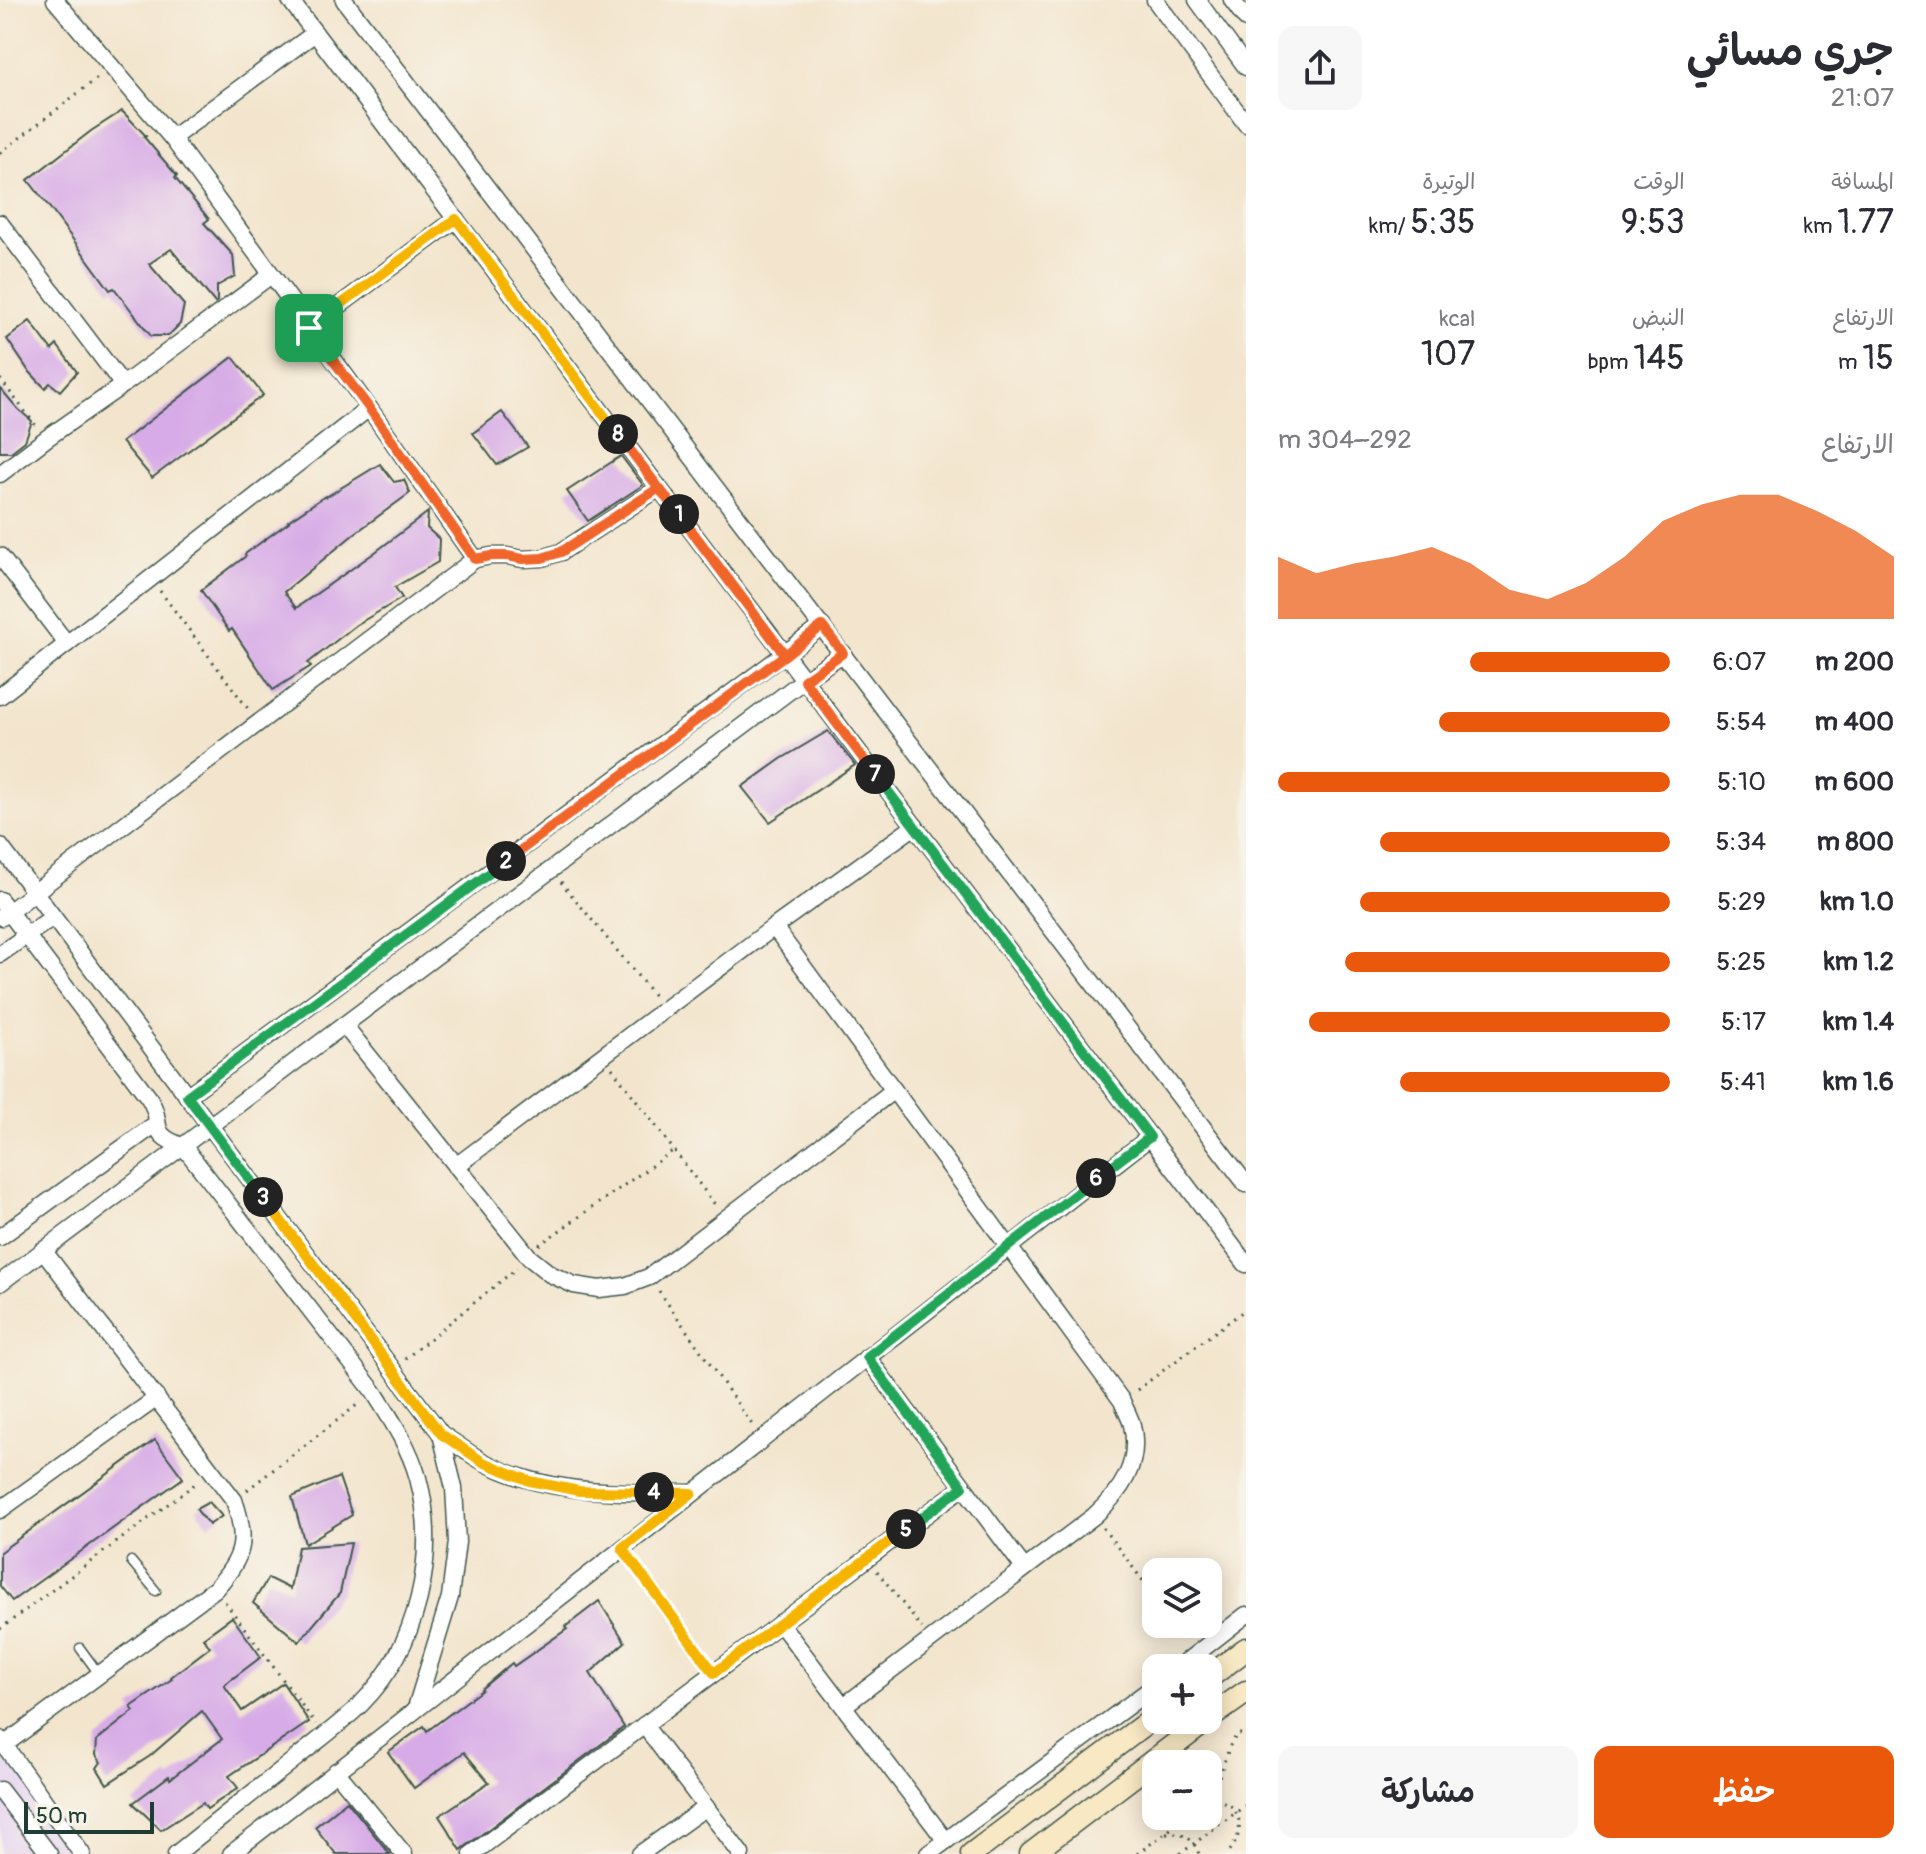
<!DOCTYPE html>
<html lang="ar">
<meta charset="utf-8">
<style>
:root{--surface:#fff;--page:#f7f7f7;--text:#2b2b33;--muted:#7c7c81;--accent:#ea580c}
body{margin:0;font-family:Pangolin,"Playpen Sans Arabic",sans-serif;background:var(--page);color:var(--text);direction:rtl;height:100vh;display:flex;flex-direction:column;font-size:30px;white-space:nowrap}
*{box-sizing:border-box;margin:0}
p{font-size:26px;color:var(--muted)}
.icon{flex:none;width:44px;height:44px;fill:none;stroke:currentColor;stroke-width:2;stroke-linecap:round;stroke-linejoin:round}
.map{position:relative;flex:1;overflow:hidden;direction:ltr}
.details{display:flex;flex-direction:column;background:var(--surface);width:680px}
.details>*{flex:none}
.tools{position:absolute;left:1142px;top:1558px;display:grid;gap:16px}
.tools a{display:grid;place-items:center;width:80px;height:80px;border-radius:16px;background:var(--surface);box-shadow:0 4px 20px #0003;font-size:40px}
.scale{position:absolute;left:24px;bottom:20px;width:130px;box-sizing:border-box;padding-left:8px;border:4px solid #1f3d34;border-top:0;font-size:22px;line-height:28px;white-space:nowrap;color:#1f3d34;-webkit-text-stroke:6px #f7f3e8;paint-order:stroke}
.pin{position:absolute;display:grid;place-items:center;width:68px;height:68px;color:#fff;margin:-34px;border-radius:16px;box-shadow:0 4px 12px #0006}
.km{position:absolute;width:40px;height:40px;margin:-20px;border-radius:50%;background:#222;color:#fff;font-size:22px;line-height:40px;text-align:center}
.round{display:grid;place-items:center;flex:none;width:84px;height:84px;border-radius:16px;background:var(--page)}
.headline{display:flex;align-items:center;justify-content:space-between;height:136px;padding:0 32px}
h1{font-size:44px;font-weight:600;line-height:60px}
.stats{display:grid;grid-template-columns:repeat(3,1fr);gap:12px;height:136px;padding:8px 32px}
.stats div{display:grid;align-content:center}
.stats b{font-size:34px;font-weight:600}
.stats small{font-size:22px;font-weight:400}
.stats p{font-size:22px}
.chart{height:224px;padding:16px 32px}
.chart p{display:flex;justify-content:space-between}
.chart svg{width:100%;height:144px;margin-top:8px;fill:var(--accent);opacity:.7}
.primary-button{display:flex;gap:16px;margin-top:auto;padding:16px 32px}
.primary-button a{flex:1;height:92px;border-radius:16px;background:var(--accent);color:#fff;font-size:32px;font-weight:600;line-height:92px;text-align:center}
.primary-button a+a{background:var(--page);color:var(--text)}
ul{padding:0 32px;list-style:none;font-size:26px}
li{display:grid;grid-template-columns:128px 96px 1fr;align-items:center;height:60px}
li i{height:20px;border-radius:10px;background:var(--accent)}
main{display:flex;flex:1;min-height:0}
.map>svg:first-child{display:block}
</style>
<main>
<section class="details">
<div class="headline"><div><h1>جري مسائي</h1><p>21:07</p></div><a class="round"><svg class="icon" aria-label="share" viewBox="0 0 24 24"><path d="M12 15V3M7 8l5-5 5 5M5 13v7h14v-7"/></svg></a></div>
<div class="stats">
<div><p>المسافة</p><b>1.77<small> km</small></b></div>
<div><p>الوقت</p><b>9:53</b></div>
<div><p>الوتيرة</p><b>5:35<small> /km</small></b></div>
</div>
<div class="stats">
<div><p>الارتفاع</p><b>15<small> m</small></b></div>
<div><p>النبض</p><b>145<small> bpm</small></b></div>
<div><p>kcal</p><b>107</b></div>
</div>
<div class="chart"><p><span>الارتفاع</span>292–304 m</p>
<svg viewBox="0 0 160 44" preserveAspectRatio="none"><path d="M0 44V25L10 30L20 27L30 25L40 22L50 27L60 35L70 38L80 33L90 25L100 14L110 9L120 6L130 6L140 11L150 17L160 25V44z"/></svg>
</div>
<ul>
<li><b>200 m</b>6:07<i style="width:51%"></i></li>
<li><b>400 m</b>5:54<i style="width:59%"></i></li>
<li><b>600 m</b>5:10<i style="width:100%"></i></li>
<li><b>800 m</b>5:34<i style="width:74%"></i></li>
<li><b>1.0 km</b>5:29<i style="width:79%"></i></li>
<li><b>1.2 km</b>5:25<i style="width:83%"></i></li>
<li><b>1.4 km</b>5:17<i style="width:92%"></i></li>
<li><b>1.6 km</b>5:41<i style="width:69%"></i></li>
</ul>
<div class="primary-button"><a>حفظ</a><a>مشاركة</a></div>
</section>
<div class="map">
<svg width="1246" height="1854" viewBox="0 0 1246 1854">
<rect width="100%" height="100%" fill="#f7f3e8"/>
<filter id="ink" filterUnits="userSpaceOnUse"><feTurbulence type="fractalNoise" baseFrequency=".0125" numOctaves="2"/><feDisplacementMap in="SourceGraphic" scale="16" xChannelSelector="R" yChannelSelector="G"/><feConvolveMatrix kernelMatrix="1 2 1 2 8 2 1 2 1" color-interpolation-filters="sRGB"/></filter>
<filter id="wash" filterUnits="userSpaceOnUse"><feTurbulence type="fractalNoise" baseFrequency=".006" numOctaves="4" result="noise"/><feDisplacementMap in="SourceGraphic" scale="32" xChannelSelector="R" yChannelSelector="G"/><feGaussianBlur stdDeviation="1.8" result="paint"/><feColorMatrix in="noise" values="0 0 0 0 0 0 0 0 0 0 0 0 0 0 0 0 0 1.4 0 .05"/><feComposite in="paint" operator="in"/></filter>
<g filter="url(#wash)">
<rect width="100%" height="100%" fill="#f3e5cd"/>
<!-- built -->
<polygon fill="#e5d3f1" points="0,1738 80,1854 0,1854"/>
<g id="blocks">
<!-- building -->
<g fill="#d7abe7">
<polygon points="122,111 146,136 144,137 177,176 175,178 209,219 204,223 233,255 235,276 217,286 217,301 215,303 171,249 149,264 184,305 180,324 168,336 151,336 114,288 110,290 50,208 28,180 91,131"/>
<polygon points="30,321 52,350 57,345 77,372 60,391 50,383 45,388 28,370 7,339"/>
<polygon points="233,357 263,395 152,478 122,442"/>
<polygon points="0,388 18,409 32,421 25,441 11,452 0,452"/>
<polygon points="502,412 528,447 497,465 473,433"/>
<polygon points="621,456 643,485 588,521 567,491"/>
<polygon points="380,464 394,482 404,480 410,493 354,534 284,592 296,608 374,553 428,512 427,528 439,539 438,562 395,587 402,598 356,625 308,663 311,666 273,690 232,629 229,631 201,590 246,556 245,554 289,522 288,521 325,496 326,497"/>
<polygon points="828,731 855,765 770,822 742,787 781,759"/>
<polygon points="155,1440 183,1478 12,1601 0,1586 0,1552"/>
<polygon points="339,1477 352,1515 305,1544 292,1497"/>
<polygon points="209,1502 222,1516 209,1525 196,1509"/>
<polygon points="351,1543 340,1593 299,1642 253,1603 268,1578 290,1589 298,1547"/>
<polygon points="599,1601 625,1642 590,1673 624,1727 461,1850 439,1816 489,1782 464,1752 414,1788 388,1752 424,1726 427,1731 482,1690 481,1689 512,1663 514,1666 567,1629 565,1627"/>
<polygon points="232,1617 261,1657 224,1685 242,1711 283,1683 309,1722 229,1776 238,1788 207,1809 203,1803 161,1830 133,1803 169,1776 170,1779 222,1739 202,1711 150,1756 107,1784 97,1768 101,1762 96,1755 97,1740 134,1711 131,1707 172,1679 171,1677 210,1647 203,1638"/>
<polygon points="347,1801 390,1854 336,1854 315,1827"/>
</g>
</g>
</g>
<g filter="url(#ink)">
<use href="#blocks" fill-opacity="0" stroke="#3f564b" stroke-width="2"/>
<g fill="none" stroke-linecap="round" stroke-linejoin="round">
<defs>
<g id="lane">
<polyline points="131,1561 156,1591"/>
<polyline points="80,1648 99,1674"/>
</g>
<g id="street">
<polyline points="55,0 172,138 369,408 475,559"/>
<polyline points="290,0 1246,1264"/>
<polyline points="344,0 1246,1184"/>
<polyline points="1155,0 1246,124"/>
<polyline points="1197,0 1246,67"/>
<polyline points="1232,0 1246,19"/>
<polyline points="172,138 315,33"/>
<polyline points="0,223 123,385"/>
<polyline points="309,328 456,219"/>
<polyline points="0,474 47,438 123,385 271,275"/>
<polyline points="0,556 67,644"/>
<polyline points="0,696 369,408"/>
<path d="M0,846L441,1434C455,1443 468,1453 482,1461C547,1496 621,1492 692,1493"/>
<path d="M0,900L149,1098C166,1125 145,1133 184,1147L374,1392C391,1419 409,1446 418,1478C439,1555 418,1647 361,1704C341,1724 317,1741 295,1759C255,1791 216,1822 176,1854"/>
<polyline points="2,917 475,559 491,556 507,556 523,559 542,558 561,552 659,488"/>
<path d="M774,927L1122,1401C1125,1409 1130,1417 1132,1425C1141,1464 1121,1492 1094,1516L845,1705"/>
<polyline points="0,954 53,917"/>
<polyline points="344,1025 530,1258 550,1274 574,1285 599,1289 625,1286 649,1277 894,1090"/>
<polyline points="187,1096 822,626"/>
<polyline points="456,1166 774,927 915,826"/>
<polyline points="0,1237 157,1123"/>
<polyline points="0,1283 804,680 843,653"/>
<polyline points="867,1357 1024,1568"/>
<polyline points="0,1510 157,1398"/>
<polyline points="780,1623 946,1841"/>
<polyline points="1178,1668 1246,1615"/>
<polyline points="416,1708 450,1597 457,1542 454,1488 441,1434"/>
<polyline points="644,1725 741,1854"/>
<polyline points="0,1739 82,1854"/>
<path d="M4,1745L215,1589C244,1558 248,1540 234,1500L43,1250"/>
<polyline points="336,1771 404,1854"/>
<polyline points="0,1790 49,1854"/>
<polyline points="231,1854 1150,1137"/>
<polyline points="472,1854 963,1487"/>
<polyline points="640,1854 706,1807"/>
<polyline points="928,1854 1156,1685"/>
</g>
<g id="secondary">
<polyline points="1208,1678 1246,1649"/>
<polyline points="1208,1719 1246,1692"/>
<polyline points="972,1854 1156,1716"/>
<polyline points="1031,1854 1207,1720"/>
</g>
</defs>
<!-- lane casing -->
<use href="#lane" stroke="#3f564b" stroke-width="11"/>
<!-- street casing -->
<use href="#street" stroke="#3f564b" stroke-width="19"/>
<!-- secondary casing -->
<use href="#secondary" stroke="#3f564b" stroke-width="25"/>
<!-- path -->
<g stroke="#3f564b" stroke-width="3" stroke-dasharray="2 6" stroke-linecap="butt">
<polyline points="0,153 99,77"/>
<polyline points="0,379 37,427"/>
<polyline points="160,591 249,710"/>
<polyline points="561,882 655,997"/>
<polyline points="612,1068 716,1206"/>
<polyline points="539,1245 674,1150"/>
<polyline points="659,1291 753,1426"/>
<polyline points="405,1359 517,1268"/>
<polyline points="1137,1390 1246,1309"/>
<polyline points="247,1490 361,1402"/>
<polyline points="1103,1528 1156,1598"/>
<polyline points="633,1563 704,1660"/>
<polyline points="877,1571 922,1628"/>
<polyline points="225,1602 316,1724"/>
<polyline points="1176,1624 1188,1641"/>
<polyline points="0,1629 199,1481"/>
<polyline points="1211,1799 1231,1743 1238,1734 1246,1734"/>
<path d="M1208,1801L1211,1799C1245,1802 1246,1834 1227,1854"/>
<path d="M1166,1833C1183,1832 1193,1838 1199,1854"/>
<polyline points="1137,1854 1188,1816"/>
<polyline points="1180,1854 1246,1805"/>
</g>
<!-- lane -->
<use href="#lane" stroke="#fff" stroke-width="8"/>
<!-- street -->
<use href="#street" stroke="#fff" stroke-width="16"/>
<!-- secondary -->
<use href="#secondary" stroke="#f8e8c3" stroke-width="22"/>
</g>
</g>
<g fill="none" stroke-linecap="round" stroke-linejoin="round" filter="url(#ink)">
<defs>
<polyline id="split-1" points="309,328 369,408 475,559 491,556 507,556 523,559 542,558 561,552 659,488 679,514"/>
<polyline id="split-2" points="506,861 785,655 679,514"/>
<polyline id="split-3" points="263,1197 187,1096 506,861"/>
<polyline id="split-4" points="263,1197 441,1434 483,1462 530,1481 579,1491 654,1492"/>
<polyline id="split-5" points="654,1492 692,1493 622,1548 714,1673 906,1529"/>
<polyline id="split-6" points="906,1529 963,1487 867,1357 1096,1178"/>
<polyline id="split-7" points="875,774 1150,1137 1096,1178"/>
<polyline id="split-8" points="618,434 785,655 822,626 843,653 804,680 875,774"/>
<polyline id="split-9" points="309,328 456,219 618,434"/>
</defs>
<!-- split-1 casing -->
<use href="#split-1" stroke="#fff" stroke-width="16"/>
<!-- split-2 casing -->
<use href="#split-2" stroke="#fff" stroke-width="16"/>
<!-- split-3 casing -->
<use href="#split-3" stroke="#fff" stroke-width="16"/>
<!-- split-4 casing -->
<use href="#split-4" stroke="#fff" stroke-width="16"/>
<!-- split-5 casing -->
<use href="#split-5" stroke="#fff" stroke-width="16"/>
<!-- split-6 casing -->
<use href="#split-6" stroke="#fff" stroke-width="16"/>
<!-- split-7 casing -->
<use href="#split-7" stroke="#fff" stroke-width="16"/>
<!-- split-8 casing -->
<use href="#split-8" stroke="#fff" stroke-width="16"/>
<!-- split-9 casing -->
<use href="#split-9" stroke="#fff" stroke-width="16"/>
<!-- split-1 -->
<use href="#split-1" stroke="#f0652b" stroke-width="10"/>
<!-- split-2 -->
<use href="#split-2" stroke="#f0652b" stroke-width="10"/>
<!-- split-3 -->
<use href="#split-3" stroke="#22a559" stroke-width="10"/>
<!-- split-4 -->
<use href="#split-4" stroke="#f5b400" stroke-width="10"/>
<!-- split-5 -->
<use href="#split-5" stroke="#f5b400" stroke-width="10"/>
<!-- split-6 -->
<use href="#split-6" stroke="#22a559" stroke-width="10"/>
<!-- split-7 -->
<use href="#split-7" stroke="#22a559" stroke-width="10"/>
<!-- split-8 -->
<use href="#split-8" stroke="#f0652b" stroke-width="10"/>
<!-- split-9 -->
<use href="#split-9" stroke="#f5b400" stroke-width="10"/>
</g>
</svg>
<div class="tools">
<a><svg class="icon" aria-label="layers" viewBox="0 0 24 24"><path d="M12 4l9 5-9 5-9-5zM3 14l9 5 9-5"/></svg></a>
<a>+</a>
<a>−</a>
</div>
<div class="scale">50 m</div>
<div class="pin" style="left:309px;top:328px;background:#1e9e55"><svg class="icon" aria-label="arrive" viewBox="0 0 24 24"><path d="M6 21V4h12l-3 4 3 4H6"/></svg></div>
<b class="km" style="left:679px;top:514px">1</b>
<b class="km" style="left:506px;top:861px">2</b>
<b class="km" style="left:263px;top:1197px">3</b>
<b class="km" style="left:654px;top:1492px">4</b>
<b class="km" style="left:906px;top:1529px">5</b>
<b class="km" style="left:1096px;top:1178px">6</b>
<b class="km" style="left:875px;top:774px">7</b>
<b class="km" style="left:618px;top:434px">8</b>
</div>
</main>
